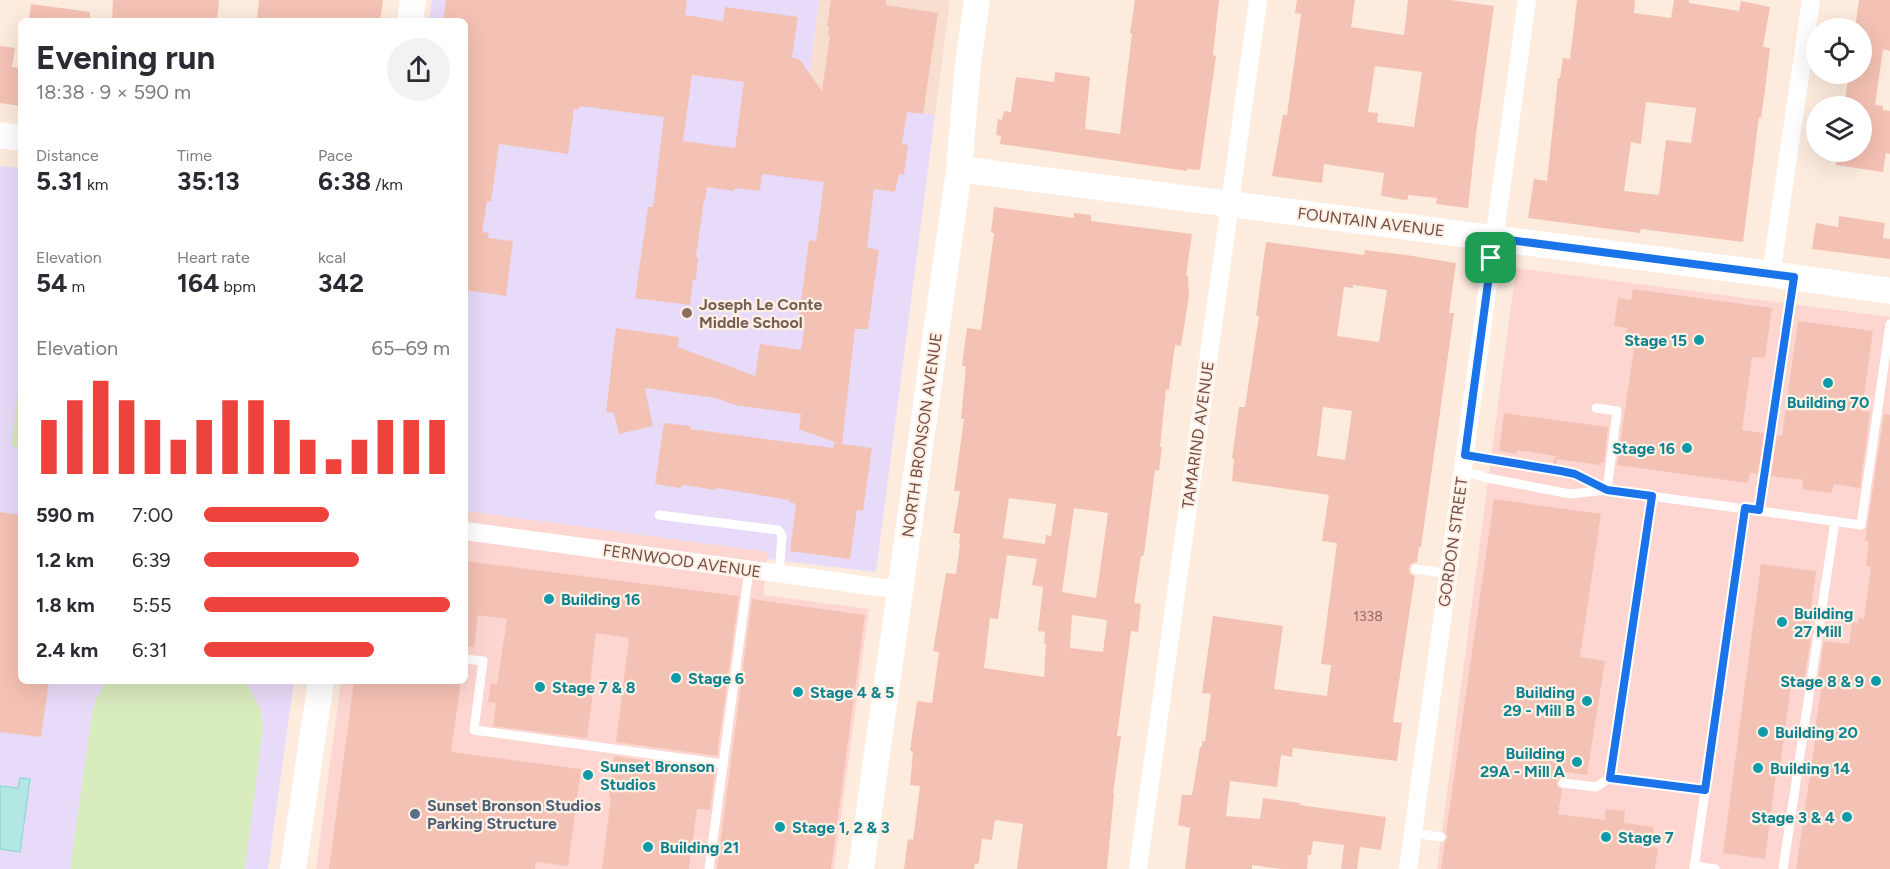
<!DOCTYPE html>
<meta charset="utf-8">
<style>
:root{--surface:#fff;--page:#f2f2f3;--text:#2b2b33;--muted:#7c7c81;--accent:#ee423c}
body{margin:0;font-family:Figtree,sans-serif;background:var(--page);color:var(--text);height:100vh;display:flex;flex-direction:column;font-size:22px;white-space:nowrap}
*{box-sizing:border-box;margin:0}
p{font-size:20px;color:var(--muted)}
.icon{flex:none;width:33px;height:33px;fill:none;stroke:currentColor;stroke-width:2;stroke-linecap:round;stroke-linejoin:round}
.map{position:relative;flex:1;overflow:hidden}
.side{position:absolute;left:18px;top:18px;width:450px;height:666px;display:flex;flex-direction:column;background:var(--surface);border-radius:9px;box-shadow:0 6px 24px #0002}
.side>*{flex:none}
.controls{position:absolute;left:1806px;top:18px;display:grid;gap:12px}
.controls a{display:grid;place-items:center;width:66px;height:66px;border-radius:50%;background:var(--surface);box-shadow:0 6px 24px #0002;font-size:30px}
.pin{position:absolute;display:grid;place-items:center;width:51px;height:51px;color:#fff;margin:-26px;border-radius:12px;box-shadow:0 3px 9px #0006}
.round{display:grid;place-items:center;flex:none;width:63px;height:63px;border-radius:32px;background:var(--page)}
.overview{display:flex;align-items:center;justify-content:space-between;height:102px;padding:0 18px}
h1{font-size:33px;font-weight:700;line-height:45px}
.metrics{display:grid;grid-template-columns:repeat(3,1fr);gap:9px;height:102px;padding:6px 18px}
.metrics div{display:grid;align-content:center}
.metrics b{font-size:26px;font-weight:700}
.metrics small{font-size:16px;font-weight:400}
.metrics p{font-size:16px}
.chart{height:168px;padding:12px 18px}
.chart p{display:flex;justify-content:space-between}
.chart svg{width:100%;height:108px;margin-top:6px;stroke:var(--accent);stroke-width:6}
ul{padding:0 18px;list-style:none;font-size:20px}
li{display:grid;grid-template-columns:96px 72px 1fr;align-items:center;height:45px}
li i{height:15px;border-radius:8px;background:var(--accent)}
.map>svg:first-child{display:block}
</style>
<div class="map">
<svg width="1890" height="869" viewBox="0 0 1890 869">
<rect width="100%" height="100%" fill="#fdebde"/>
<!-- residential -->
<polygon fill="#f7decf" points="819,0 950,0 935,115 807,96"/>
<!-- commercial -->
<g fill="#fed6d1">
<polygon points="1516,268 1890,317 1890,869 1437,869"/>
<polygon points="465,511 768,552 763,595 869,609 834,869 316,869 341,681 465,681"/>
</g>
<!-- education -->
<g fill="#e8dbf9">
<polygon points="432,0 819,0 807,96 935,115 876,572 767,559 768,552 465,511 465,21 429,21"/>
<polygon points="0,166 21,168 21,681 294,681 268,869 0,869"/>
</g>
<!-- green -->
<g fill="#d8ebbd">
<polygon points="21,361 21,448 12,446"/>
<polygon points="107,681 245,681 260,708 263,727 245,869 70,869 92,713 96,699"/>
</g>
<!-- water -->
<polygon fill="#b2e7e4" stroke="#98d9d7" stroke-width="1.5" points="20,778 30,779 20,852 0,849 0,786 18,788"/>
<!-- building -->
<g fill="#f4c2b4" fill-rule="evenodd">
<polygon points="113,0 219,0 217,21 112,21"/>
<polygon points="259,0 383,0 380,21 257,21"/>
<path d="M446,0H687L685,15L723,21L725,7L798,17L792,57L800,60L822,91L830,35H828L829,26H827L831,0H886V5L938,13L923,114L907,112L902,144L908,145L904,175L899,174L895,192L874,189L867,247L879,250L868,329H855L842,444L872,448L863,511L857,510L850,559L790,551L796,504L789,502V500L717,488L716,490L683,485L680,488L655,484L664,423L691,426L690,429L833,448L834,443H837L799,429L801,414L735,405L716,398L645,388L653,426L619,434L614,413L606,412L616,328L679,337L678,347L755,376L760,344L801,350L805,322L798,320L804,279L809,240L816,241L824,182L762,174L760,191L735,188L734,191L707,187L705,200H704L696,257L698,258L696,280L693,279L690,305L635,298L648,207H653L664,117L580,106L579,109H574L568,154L499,144L491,202L487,201L482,232L489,233L488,238L513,241L506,296L465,290V21H443ZM692,75L744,82L735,148L683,141Z"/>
<polygon points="1135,0 1219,0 1213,55 1216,56 1200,170 1187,169 1187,171 1000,144 1001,136 996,135 998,119 1002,120 1004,111 1011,112 1016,77 1054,82 1055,72 1090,77 1085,129 1120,134 1132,34 1130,33"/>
<path d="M1297,0H1355L1351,27L1404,35L1408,0H1451L1494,6L1476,135L1468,208L1436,204L1437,198L1408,195V199L1406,200L1381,196L1384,173L1324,164L1322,183L1272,176L1283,115H1287L1301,14L1295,13ZM1375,66L1422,72L1414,127L1377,122L1378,113L1368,112Z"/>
<path d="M1577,0H1635L1634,13L1671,18L1674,0H1689V3L1739,11L1741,1L1770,7L1763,47L1770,48L1765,90L1761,118L1759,117L1743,242L1641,229L1640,233L1528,218L1534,179L1547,181L1558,78H1560L1563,58L1570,59ZM1646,102L1696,108L1691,143L1666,140L1659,195L1624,191L1631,142L1641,144Z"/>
<polygon points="1859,0 1890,0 1890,51 1883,49 1875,105 1883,106 1883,110 1890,111 1890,154 1886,153 1883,172 1836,165 1838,152 1862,152 1862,106 1844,106 1849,74 1862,74 1862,28 1855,28"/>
<polygon points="31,4 90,12 90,21 29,21"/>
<polygon points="0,46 15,48 12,67 21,68 21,106 0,103"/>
<path d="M994,207L1074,218V213L1091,215V221L1192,234L1186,276H1188L1189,296L1181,346L1175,345L1169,390L1166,389L1160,447H1162L1159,471L1155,470L1144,554L1143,556H1141L1134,603L1141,604L1138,632L1131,631L1117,736H1121L1113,794L1114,795L1107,869H1017L1023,824L995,820L992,840L982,839L979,862L978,864L975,863L974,869H904L908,839L913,840L920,786L910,785L913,751H910L917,701L932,703L939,652L933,651L946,573L956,574L960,545L959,543L960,534L953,533L960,491H954L964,419H961L966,366H962L967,328L981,330L994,233H991ZM1009,498L1056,504L1051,536L1046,535L1045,544L1003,538ZM1074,508L1108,513L1096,598L1062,592ZM1007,555L1037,559L1032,585L1043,587L1038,631L1045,632L1044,643L1046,644L1044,677L984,668L990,618L998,619ZM1072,615L1107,620L1103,652L1070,648Z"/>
<polygon points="1839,216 1885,223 1883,238 1890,239 1890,259 1812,249 1816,223 1838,227"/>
<path d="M1266,242L1364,255L1365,250L1406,255L1456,263L1449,313H1454L1421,547H1419L1417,562L1411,564L1409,569L1411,574L1415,576L1393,722L1402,723L1397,761L1293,748L1292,757L1281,755L1277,787L1230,781L1226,816L1260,819L1263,798L1300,803L1299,805L1386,817L1381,850L1360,847L1357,869H1341L1344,845L1313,841L1311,855H1308L1307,869H1281L1252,865V869H1185L1190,828L1178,825L1182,795H1192L1200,747H1202V741H1205L1211,694L1202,693L1213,616L1283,626L1274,689L1327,696L1331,665L1321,664L1337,543L1322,541L1329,495L1232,481L1234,459L1232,458L1239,407H1245L1259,316H1256ZM1353,285L1387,290L1379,342L1337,336L1344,287L1353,288ZM1323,407L1352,411L1345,460L1317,456Z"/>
<polygon points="1633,289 1772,308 1765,358 1752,357 1742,430 1764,433 1758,474 1750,473 1748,483 1617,465 1635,341 1626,339 1627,328 1614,326 1618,298 1631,300"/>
<polygon points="1798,321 1873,331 1862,411 1870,412 1860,488 1834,484 1831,493 1802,489 1803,480 1771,476 1777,435 1782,436"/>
<polygon points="1504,413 1608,427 1604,463 1601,462 1600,465 1557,459 1557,464 1552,463 1556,456 1517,450 1516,454 1499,451"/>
<polygon points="1884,414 1890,415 1890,869 1796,869 1816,735 1814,735 1822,683 1818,682 1824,641 1849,644 1852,622 1858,623 1859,618 1864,619 1871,567 1866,566 1869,541 1865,541"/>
<polygon points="1494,499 1601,514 1580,657 1605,661 1587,775 1564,772 1564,776 1557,779 1557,786 1562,790 1558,814 1605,820 1606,809 1625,811 1624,823 1654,827 1652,847 1658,848 1655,869 1441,869 1445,842 1448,837 1446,833"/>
<polygon points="0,512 21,515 21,681 49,681 41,737 0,732"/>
<polygon points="465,561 739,596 717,756 616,742 629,638 596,633 589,691 593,691 587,738 493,726 496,703 488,702 491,683 497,684 507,619 478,615 474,647 465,646"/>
<polygon points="1761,564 1816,571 1807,639 1811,639 1804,680 1792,679 1779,774 1776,774 1765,859 1723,853"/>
<polygon points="752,599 865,615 831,869 717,869"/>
<polygon points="354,681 461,681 451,752 581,769 568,866 536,862 535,869 329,869"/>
<polygon points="614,756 715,770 710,810 697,809 689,869 602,869 611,798 609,797"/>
</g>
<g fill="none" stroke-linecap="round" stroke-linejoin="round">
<!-- lane -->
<g stroke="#fff" stroke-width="9">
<polyline points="1596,408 1617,411 1607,490"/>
<polyline points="1465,455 1561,471 1575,474 1607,490"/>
<polyline points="1463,471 1488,478 1570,494 1607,490 1861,525 1890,324"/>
<polyline points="1652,496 1610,778 1705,791"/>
<polyline points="1759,510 1794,278"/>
<polyline points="659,515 778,530 782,535 779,574"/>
<polyline points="1416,569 1449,574"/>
<polyline points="465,659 483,661 474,730 724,764"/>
<polyline points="1563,783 1596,787 1610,778"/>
<polyline points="1413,833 1441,837"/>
<polyline points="1694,866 1715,869"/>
<polyline points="709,869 749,570"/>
<polyline points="1694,869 1745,508"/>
<polyline points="1783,869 1835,521"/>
</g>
<!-- street -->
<g stroke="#fff" stroke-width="18">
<polyline points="1771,274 1811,0"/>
<polyline points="465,531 900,590"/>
<polyline points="1138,869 1258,0"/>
<polyline points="1408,869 1527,0"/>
</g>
<!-- secondary -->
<g stroke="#fff" stroke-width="26">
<polyline points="410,21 413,0"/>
<polyline points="0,135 21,138"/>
<polyline points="959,169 1771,274 1890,291"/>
<polyline points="293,869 321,681"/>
<polyline points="861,869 959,169 968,64 977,0"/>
</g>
</g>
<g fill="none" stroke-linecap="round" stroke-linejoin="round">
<defs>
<polygon id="route" points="1494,238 1794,277 1759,510 1745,508 1705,790 1610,778 1652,496 1607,490 1575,474 1561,471 1465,455"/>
</defs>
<!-- route casing -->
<use href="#route" stroke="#fff" stroke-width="12"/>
<!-- route -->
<use href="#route" stroke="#1a73e8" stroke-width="8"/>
</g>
<!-- markers -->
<circle fill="#8d6e63" stroke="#fff0e5" stroke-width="2" cx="687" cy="313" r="6"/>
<g fill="#0f9aa8" stroke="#fff0e5" stroke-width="2">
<circle cx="1699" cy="340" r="6"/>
<circle cx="1828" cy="383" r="6"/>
<circle cx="1687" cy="448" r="6"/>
<circle cx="549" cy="599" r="6"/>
<circle cx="1782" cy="622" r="6"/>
<circle cx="676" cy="678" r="6"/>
<circle cx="1876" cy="681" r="6"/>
<circle cx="540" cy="687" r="6"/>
<circle cx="798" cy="692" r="6"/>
<circle cx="1587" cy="701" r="6"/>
<circle cx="1763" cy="732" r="6"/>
<circle cx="1577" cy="762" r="6"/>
<circle cx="1758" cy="768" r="6"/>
<circle cx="588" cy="775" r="6"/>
<circle cx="1847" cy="817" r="6"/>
<circle cx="780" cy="827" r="6"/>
<circle cx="1606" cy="837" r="6"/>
<circle cx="648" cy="847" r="6"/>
</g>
<circle fill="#5c6f8a" stroke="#fff0e5" stroke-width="2" cx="415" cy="814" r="6"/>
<g text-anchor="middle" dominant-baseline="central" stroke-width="4.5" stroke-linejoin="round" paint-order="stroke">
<!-- number labels -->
<g font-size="14" fill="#946a61">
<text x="1368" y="616">1338</text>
</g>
<!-- street labels -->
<g font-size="16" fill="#744d45" stroke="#fff0e5">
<text transform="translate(1371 222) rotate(7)">FOUNTAIN AVENUE</text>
<text transform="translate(922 435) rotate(-82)">NORTH BRONSON AVENUE</text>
<text transform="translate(1198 435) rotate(-82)">TAMARIND AVENUE</text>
<text transform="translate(1453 542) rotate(-82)">GORDON STREET</text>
<text transform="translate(682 561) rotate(8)">FERNWOOD AVENUE</text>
</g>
<!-- education labels -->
<g font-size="16" font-weight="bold" fill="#785e54" stroke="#fff0e5" text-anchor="start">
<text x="699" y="304">Joseph Le Conte<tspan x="699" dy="18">Middle School</tspan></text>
</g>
<!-- culture labels -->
<g font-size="16" font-weight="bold" fill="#0d838f" stroke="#fff0e5" text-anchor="start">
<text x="1687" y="340" text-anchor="end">Stage 15</text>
<text x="1828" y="402" text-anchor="middle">Building 70</text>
<text x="1675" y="448" text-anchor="end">Stage 16</text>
<text x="561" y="599">Building 16</text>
<text x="1794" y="613">Building<tspan x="1794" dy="18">27 Mill</tspan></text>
<text x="688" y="678">Stage 6</text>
<text x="1864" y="681" text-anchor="end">Stage 8 &amp; 9</text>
<text x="552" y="687">Stage 7 &amp; 8</text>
<text x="810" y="692">Stage 4 &amp; 5</text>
<text x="1575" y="692" text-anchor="end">Building<tspan x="1575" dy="18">29 - Mill B</tspan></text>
<text x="1775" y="732">Building 20</text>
<text x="1565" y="753" text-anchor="end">Building<tspan x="1565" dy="18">29A - Mill A</tspan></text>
<text x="600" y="766">Sunset Bronson<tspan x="600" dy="18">Studios</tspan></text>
<text x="1770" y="768">Building 14</text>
<text x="1835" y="817" text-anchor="end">Stage 3 &amp; 4</text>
<text x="792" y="827">Stage 1, 2 &amp; 3</text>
<text x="1618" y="837">Stage 7</text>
<text x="660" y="847">Building 21</text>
</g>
<!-- service labels -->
<g font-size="16" font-weight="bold" fill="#4e5e75" stroke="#fff0e5" text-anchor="start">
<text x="427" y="805">Sunset Bronson Studios<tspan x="427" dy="18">Parking Structure</tspan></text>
</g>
</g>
</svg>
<div class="controls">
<a><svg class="icon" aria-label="locate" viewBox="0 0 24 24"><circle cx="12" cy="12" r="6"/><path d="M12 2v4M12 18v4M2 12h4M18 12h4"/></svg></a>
<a><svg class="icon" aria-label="layers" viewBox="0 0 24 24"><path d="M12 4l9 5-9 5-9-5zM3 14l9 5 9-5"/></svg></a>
</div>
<div class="pin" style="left:1491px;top:258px;background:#1e9e55"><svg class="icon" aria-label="arrive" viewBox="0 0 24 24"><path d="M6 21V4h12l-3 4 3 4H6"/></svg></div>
<section class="side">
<div class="overview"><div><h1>Evening run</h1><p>18:38 · 9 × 590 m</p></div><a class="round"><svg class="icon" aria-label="share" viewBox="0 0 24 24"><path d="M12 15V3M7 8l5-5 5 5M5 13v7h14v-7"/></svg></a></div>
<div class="metrics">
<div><p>Distance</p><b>5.31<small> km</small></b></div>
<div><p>Time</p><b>35:13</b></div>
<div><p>Pace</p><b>6:38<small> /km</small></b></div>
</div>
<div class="metrics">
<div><p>Elevation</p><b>54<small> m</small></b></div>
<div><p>Heart rate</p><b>164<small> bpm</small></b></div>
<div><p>kcal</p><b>342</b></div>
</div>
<div class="chart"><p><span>Elevation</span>65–69 m</p>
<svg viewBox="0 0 160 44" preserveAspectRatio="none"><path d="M5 44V22M15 44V14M25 44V6M35 44V14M45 44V22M55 44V30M65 44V22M75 44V14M85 44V14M95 44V22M105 44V30M115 44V38M125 44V30M135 44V22M145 44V22M155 44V22"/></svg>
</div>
<ul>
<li><b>590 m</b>7:00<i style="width:51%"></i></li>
<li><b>1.2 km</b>6:39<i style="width:63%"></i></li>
<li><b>1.8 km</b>5:55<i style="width:100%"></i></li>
<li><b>2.4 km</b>6:31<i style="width:69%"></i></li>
</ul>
</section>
</div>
